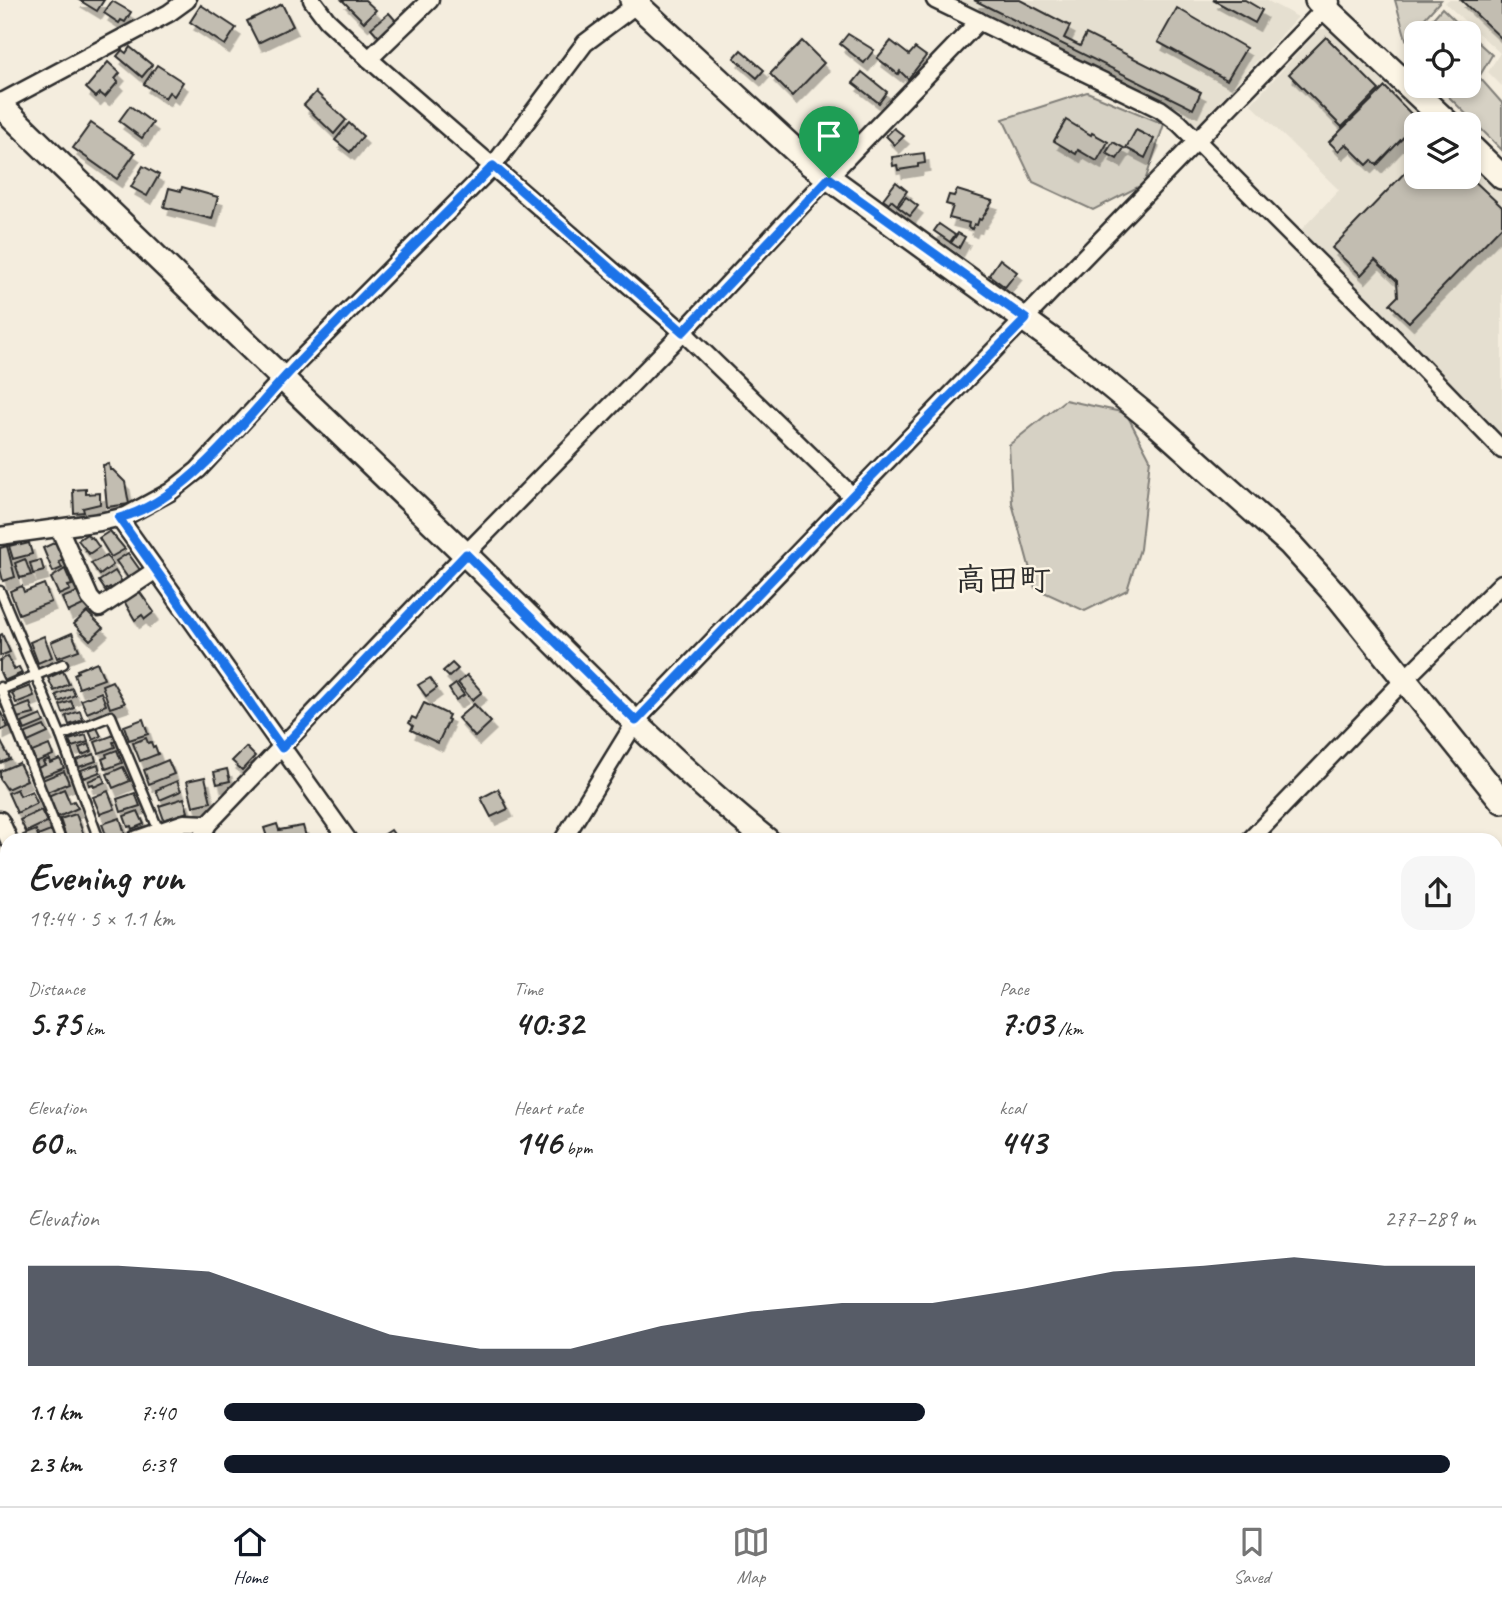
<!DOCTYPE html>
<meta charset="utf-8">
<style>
:root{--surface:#fff;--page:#f6f6f6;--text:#222;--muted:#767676;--line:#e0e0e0;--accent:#111827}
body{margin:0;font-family:Caveat,"Klee One",sans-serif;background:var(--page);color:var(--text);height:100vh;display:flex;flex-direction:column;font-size:26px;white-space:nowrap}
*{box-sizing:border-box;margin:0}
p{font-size:23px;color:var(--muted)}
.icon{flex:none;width:38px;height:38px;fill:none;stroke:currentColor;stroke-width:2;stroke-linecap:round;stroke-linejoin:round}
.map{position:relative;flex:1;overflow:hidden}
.details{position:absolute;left:0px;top:833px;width:1503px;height:674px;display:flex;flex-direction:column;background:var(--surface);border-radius:21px 21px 0 0;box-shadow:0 4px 10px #0003}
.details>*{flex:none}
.buttons{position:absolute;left:1404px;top:21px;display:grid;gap:14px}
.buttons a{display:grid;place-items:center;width:77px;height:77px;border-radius:14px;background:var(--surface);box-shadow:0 4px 10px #0003;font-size:35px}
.pin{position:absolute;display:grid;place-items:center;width:60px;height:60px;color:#fff;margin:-72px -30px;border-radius:50% 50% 50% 0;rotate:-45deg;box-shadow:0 0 7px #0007}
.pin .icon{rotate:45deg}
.round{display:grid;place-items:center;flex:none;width:74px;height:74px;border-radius:21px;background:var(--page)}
.headline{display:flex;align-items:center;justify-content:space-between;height:119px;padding:0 28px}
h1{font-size:38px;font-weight:800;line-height:52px}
.figures{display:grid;grid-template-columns:repeat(3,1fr);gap:10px;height:119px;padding:7px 28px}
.figures div{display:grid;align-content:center}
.figures b{font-size:35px;font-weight:800}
.figures small{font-size:19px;font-weight:400}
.figures p{font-size:19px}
.chart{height:196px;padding:14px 28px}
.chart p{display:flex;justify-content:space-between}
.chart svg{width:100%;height:126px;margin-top:7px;fill:var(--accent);opacity:.7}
ul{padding:0 28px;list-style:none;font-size:23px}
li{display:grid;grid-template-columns:112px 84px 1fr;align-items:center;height:52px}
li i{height:18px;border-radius:9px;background:var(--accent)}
.dock{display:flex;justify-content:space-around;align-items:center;height:98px;border-top:2px solid var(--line);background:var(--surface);font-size:19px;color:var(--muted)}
.dock a{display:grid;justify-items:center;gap:4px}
.dock .current{color:var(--accent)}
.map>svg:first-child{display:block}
</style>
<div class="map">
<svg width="1502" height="1506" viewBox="0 0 1502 1506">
<defs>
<filter id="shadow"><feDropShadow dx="4.5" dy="8" stdDeviation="0" flood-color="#0004"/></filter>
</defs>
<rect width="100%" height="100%" fill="#f4edde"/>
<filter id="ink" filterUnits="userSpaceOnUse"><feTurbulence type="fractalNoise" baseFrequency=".0143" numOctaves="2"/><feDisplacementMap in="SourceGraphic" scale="14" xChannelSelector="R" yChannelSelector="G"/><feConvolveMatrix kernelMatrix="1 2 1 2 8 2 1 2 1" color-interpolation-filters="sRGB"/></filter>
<g filter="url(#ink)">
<!-- built -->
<g fill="#e5dfd0">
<polygon points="955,0 1266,0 1298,17 1198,124 1191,123 1094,70"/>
<polygon points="1448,0 1502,0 1502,86 1488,72 1500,53 1445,3"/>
<polygon points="1320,29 1331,29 1431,124 1416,124 1416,177 1468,177 1468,160 1502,192 1502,441 1300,231 1339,190 1251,104"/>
</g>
<!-- green -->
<g fill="#d6d1c4" stroke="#807e78" stroke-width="2">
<polygon points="1395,0 1441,0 1406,39"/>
<polygon points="1442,8 1468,33 1420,33"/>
<polygon points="1468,33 1492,55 1479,77 1502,103 1502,150 1438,86 1468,86"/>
<polygon points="1087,92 1164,124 1144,184 1093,210 1033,182 1003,119"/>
<polygon points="1065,400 1126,413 1150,459 1140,549 1127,590 1085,611 1035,588 1012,503 1009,445"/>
<polygon points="1496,1453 1502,1457 1502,1506 1470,1506 1465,1500 1496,1500"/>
</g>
<!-- building -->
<g fill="#c2bdb1" stroke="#2b2b2b" stroke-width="2" filter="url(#shadow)">
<polygon points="79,0 104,0 97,11"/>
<polygon points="342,0 365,0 376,10 364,22"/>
<polygon points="974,0 1020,0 1070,26 1064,38 1080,46 1086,34 1201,92 1193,109"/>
<polygon points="1213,0 1245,0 1262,10 1255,23"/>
<polygon points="1461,0 1502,0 1502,39"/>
<polygon points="112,1 131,12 125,22 121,20 119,23 104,13"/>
<polygon points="282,4 293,26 258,43 247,21"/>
<polygon points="201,5 236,28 225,45 190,22"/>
<polygon points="1177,8 1246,48 1227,80 1158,42"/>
<polygon points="389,13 397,22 379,37 371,28"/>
<polygon points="848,34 874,50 864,63 840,44"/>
<polygon points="1326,37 1379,90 1342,127 1289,74"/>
<polygon points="802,41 824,63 792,96 770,74"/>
<polygon points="891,41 909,55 915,48 926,56 908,79 900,71 898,74 877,58"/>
<polygon points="130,47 152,65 142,77 117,56 122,50 126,53"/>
<polygon points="741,50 764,70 757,78 734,58"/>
<polygon points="108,62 120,73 115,79 118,82 105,97 100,93 96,97 86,88"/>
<polygon points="157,65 183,82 174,96 169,92 165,98 144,84"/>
<polygon points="862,72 887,92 879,103 853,83"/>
<polygon points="1385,87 1420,123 1416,124 1377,165 1372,160 1367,165 1346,144 1338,151 1329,142"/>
<polygon points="316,92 346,120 334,134 304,105"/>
<polygon points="130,106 153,123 142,138 119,121"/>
<polygon points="1066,120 1091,135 1092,133 1108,142 1097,161 1078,150 1076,154 1054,141"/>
<polygon points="91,123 135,153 117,179 73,148"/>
<polygon points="349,123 363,136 350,152 335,140"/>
<polygon points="894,128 904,136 895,145 886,136"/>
<polygon points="1136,130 1154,139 1145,158 1126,148"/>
<polygon points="1113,142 1124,148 1117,159 1106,153"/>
<polygon points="924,153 925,163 918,164 918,167 898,170 897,165 893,166 892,157"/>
<polygon points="1416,161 1416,177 1468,177 1468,175 1502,207 1502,226 1409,322 1390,304 1398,296 1397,281 1375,260 1361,275 1332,248"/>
<polygon points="143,166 159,175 147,196 131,187"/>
<polygon points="896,182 907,191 897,205 891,200 889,203 883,199"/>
<polygon points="182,187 218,197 212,219 164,207 169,188 181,191"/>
<polygon points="957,190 993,201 981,220 979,219 977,225 974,224 972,229 968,227 969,223 949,218 953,206 946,204 949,195 954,196"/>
<polygon points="906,197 918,206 910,216 898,207"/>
<polygon points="939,224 955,235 950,242 934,231"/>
<polygon points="958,233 965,237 959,248 951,243"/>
<polygon points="1000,259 1017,272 1005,287 989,275"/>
<polygon points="109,464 110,470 113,470 125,482 129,504 107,507 103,465"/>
<polygon points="86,489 86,494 100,493 100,504 83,508 84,512 74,513 73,490"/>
<polygon points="110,531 125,549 111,557 99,538"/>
<polygon points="87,534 90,538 92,537 99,547 89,554 78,540"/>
<polygon points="56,542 64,560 59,562 62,568 53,572 43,548"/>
<polygon points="21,543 21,545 29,543 32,554 13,559 9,546"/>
<polygon points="7,546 15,577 3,581 0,569 0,548"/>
<polygon points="128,553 140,570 128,578 116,561"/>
<polygon points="107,556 113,565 100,575 91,563"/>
<polygon points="25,559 31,575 20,578 15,563"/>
<polygon points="41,560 44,571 33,574 30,563"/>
<polygon points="65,569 72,585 68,586 70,590 59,595 51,578"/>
<polygon points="115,571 122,582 112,589 110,587 105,590 99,581"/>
<polygon points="44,584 51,602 19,614 10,591 22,586 24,592"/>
<polygon points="139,591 154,612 145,619 142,615 135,620 124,601"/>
<polygon points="77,592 83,605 68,612 62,598"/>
<polygon points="87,612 103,628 90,640 74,624"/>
<polygon points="72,633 79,650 57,658 51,642"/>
<polygon points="2,634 10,652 0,656 0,635"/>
<polygon points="44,636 52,657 38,663 30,642"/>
<polygon points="8,656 14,669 19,667 22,673 4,681 0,672 0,660"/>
<polygon points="97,662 104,679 79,688 74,674 78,672 77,670"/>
<polygon points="452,663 458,669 449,677 443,671"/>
<polygon points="63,671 69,684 54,691 48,678"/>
<polygon points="467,675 482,692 472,700 458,683"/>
<polygon points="430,678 437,688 426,696 418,685"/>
<polygon points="112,681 125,703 110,708 102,685"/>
<polygon points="456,684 464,695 456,700 449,689"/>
<polygon points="30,686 34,696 16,703 12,693"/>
<polygon points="72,688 75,695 59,702 56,695"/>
<polygon points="101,692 106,705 87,713 81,700"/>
<polygon points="71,701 74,708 63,713 60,705"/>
<polygon points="30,703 34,714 17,718 14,709"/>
<polygon points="424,703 449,715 447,719 449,720 438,743 411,730 413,726 409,723 412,717 416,719"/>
<polygon points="474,704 491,722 475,737 458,718"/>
<polygon points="0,711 8,727 0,731"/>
<polygon points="80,711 83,720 69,725 66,716"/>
<polygon points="41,715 44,722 25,730 22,723"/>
<polygon points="143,719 148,734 129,740 124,726"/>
<polygon points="44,726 48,733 28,742 24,734"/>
<polygon points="97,728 101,736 93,740 89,731"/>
<polygon points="86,735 88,742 72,747 69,740"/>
<polygon points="114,735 116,741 113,742 115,747 99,753 95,742"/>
<polygon points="146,738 148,743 151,742 153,747 155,746 158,754 140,761 133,743"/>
<polygon points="0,740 10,759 0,763"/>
<polygon points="89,744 92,751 82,755 79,748"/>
<polygon points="49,745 53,755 36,762 32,752"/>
<polygon points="246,747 255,756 242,770 232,761"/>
<polygon points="117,750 122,763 106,769 102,759 107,757 106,754"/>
<polygon points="94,754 96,761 79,767 76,760"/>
<polygon points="49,759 50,763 60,759 64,768 41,777 37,768 45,765 43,762"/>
<polygon points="168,760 174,774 149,784 144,770"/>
<polygon points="19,763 27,780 7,789 0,779 0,771"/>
<polygon points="98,764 100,772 84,778 81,770"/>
<polygon points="123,767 130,781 113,788 107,774"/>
<polygon points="227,769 230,781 217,784 214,772"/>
<polygon points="64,771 69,783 47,792 42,780"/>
<polygon points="102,775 105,782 94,787 93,784 89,785 88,781"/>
<polygon points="205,777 211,802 193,806 187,781"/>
<polygon points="177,781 181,791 160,800 156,790"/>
<polygon points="17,789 20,796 32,791 37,803 17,813 8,793"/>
<polygon points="64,789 70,803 74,801 78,808 58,817 48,796"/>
<polygon points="498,789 508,809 491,817 481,798"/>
<polygon points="108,791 115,809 100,814 93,797"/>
<polygon points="135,793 140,806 121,812 117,799"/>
<polygon points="184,798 188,812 164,820 159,806"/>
<polygon points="41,810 47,822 26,832 20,820"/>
<polygon points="138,811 144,824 132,829 131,826 128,827 124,816"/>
<polygon points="76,814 85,838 67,840 60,819"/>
<polygon points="120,818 125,834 108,840 102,824"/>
<polygon points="277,824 279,830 303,826 307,840 268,840 264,828"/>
<polygon points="36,830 38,836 53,830 56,839 25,840 23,835"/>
<polygon points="391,830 398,840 376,840"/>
<polygon points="7,1146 7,1168 0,1163 0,1155"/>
<polygon points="0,1243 7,1245 7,1347 0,1345"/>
<polygon points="1496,1280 1502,1282 1502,1301 1496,1299"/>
<polygon points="1496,1349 1502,1353 1502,1370 1496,1367"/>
<polygon points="0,1394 7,1395 6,1428 0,1427"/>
<polygon points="1496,1417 1502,1421 1502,1439 1496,1436"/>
<polygon points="65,1500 90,1500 89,1504 92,1506 63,1506"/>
<polygon points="117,1500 136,1500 137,1505 118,1506"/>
<polygon points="182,1500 223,1500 226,1503 223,1506 174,1506"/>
<polygon points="457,1500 477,1500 480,1503 477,1506 464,1506"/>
<polygon points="514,1500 530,1500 537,1506 517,1506 512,1502"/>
<polygon points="550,1500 564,1500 572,1506 548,1506 546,1505"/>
<polygon points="626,1500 648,1500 643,1506 634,1506"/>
<polygon points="651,1500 659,1500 667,1506 646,1506"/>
<polygon points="968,1500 1012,1500 1013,1506 969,1506"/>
<polygon points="1255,1500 1287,1500 1278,1506 1251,1506 1250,1504"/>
<polygon points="1323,1500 1333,1500 1338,1504 1326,1506"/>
<polygon points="1343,1500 1358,1500 1362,1503 1359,1506 1344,1506 1340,1503"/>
<polygon points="1414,1500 1433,1500 1437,1506 1419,1506"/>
</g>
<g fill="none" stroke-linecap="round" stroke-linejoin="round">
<defs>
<g id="lane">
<polyline points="0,591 61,736 99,840"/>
<polyline points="0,687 61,840"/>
<polyline points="0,690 63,664"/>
<polyline points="61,736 111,716 159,831"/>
<polyline points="0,1144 7,1135"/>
<polyline points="0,1357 7,1359"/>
<polyline points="821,1500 822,1506"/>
<polyline points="1399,1500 1403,1506"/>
<polyline points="1459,1500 1463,1506"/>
<polyline points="142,1504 144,1506"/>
<polyline points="1147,1506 1147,1500"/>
</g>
<g id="street">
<polyline points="312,0 327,20 369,59 683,332 852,496"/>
<polyline points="935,0 1160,109 1179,123 1386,330 1502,450"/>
<polyline points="369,59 430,0"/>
<polyline points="0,103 169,13 187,0"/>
<polyline points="119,518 348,840"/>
<polyline points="59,528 90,598 99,608 156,570"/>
<polyline points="0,536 100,522 126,516 170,492 198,470 296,364 493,166 585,43 642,0"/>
<polyline points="0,820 9,840"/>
<polyline points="135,840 184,823 208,824"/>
<polyline points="200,840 208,824 452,568 683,332 813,193 979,21"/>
<polyline points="563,840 636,721 645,711 1331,2"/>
<polyline points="1250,840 1405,679 1502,583"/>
<polyline points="1496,967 1502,961"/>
<polyline points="0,1091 7,1089"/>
<polyline points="0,1209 7,1201"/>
<polyline points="1496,1321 1502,1315"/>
<polyline points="853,1500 854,1506"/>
<polyline points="1022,1500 1022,1506"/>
<polyline points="1313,1500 1315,1506"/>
<polyline points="403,1506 409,1500"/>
<polyline points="495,1506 500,1500"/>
<polyline points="589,1506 594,1500"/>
<polyline points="692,1506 694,1500"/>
<polyline points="1209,1506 1216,1500"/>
</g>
<g id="secondary">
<polyline points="632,0 810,164 1065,349 1154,422 1290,544 1339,598 1502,801"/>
<polyline points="1317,0 1449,124"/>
<path d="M0,105C154,256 310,404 465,554C564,650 659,753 767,840"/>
<polyline points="1468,144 1502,177"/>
<polyline points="0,1115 7,1122"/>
<polyline points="1496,1256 1502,1261"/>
<polyline points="244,1506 252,1500"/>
</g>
</defs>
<!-- lane casing -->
<use href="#lane" stroke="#2b2b2b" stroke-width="13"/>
<!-- street casing -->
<use href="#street" stroke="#2b2b2b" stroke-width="21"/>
<!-- secondary casing -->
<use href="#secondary" stroke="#2b2b2b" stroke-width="28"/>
<!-- lane -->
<use href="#lane" stroke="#fcf5e5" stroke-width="8"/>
<!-- street -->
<use href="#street" stroke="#fcf5e5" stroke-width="16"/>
<!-- secondary -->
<use href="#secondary" stroke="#fcf5e5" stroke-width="23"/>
</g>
</g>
<g fill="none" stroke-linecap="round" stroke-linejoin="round" filter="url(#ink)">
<defs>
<path id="route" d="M493,166L683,332L829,178L1026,319L852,496L636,721L466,554L282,748L119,518C188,501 250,412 298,363C362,296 428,232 493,166Z"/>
</defs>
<!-- route casing -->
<use href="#route" stroke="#fff" stroke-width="14"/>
<!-- route -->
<use href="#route" stroke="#1a73e8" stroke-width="9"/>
</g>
<g text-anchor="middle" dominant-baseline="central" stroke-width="5" stroke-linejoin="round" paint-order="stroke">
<!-- neighbourhood labels -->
<g font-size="32" font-weight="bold" fill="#2b2b2b" stroke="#fcf5e5">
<text x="1003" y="579">高田町</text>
</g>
</g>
</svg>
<div class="buttons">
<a><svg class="icon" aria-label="locate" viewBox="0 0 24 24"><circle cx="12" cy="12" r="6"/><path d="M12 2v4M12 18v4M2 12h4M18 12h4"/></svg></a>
<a><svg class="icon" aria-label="layers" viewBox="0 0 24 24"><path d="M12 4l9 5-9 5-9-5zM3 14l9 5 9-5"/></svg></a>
</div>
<div class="pin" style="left:829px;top:178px;background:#1e9e55"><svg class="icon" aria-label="arrive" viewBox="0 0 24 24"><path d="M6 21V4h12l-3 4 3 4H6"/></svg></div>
<section class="details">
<div class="headline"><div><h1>Evening run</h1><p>19:44 · 5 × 1.1 km</p></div><a class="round"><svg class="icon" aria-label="share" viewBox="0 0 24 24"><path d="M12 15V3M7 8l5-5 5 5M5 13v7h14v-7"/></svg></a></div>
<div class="figures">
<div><p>Distance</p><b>5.75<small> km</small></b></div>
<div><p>Time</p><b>40:32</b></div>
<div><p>Pace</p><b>7:03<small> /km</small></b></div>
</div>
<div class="figures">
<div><p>Elevation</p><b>60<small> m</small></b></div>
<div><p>Heart rate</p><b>146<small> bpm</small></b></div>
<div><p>kcal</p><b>443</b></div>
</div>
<div class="chart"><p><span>Elevation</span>277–289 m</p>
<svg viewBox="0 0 160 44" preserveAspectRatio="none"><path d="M0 44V9L10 9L20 11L30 22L40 33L50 38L60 38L70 30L80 25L90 22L100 22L110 17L120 11L130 9L140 6L150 9L160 9V44z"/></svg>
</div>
<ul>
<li><b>1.1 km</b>7:40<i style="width:56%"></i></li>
<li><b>2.3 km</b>6:39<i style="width:98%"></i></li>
</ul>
</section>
</div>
<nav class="dock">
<a class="current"><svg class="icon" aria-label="home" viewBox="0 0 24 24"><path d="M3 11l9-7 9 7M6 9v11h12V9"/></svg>Home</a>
<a><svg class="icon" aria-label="map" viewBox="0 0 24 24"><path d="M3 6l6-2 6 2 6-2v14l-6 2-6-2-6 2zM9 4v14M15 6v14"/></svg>Map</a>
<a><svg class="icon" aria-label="saved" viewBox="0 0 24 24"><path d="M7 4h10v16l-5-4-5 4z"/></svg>Saved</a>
</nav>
